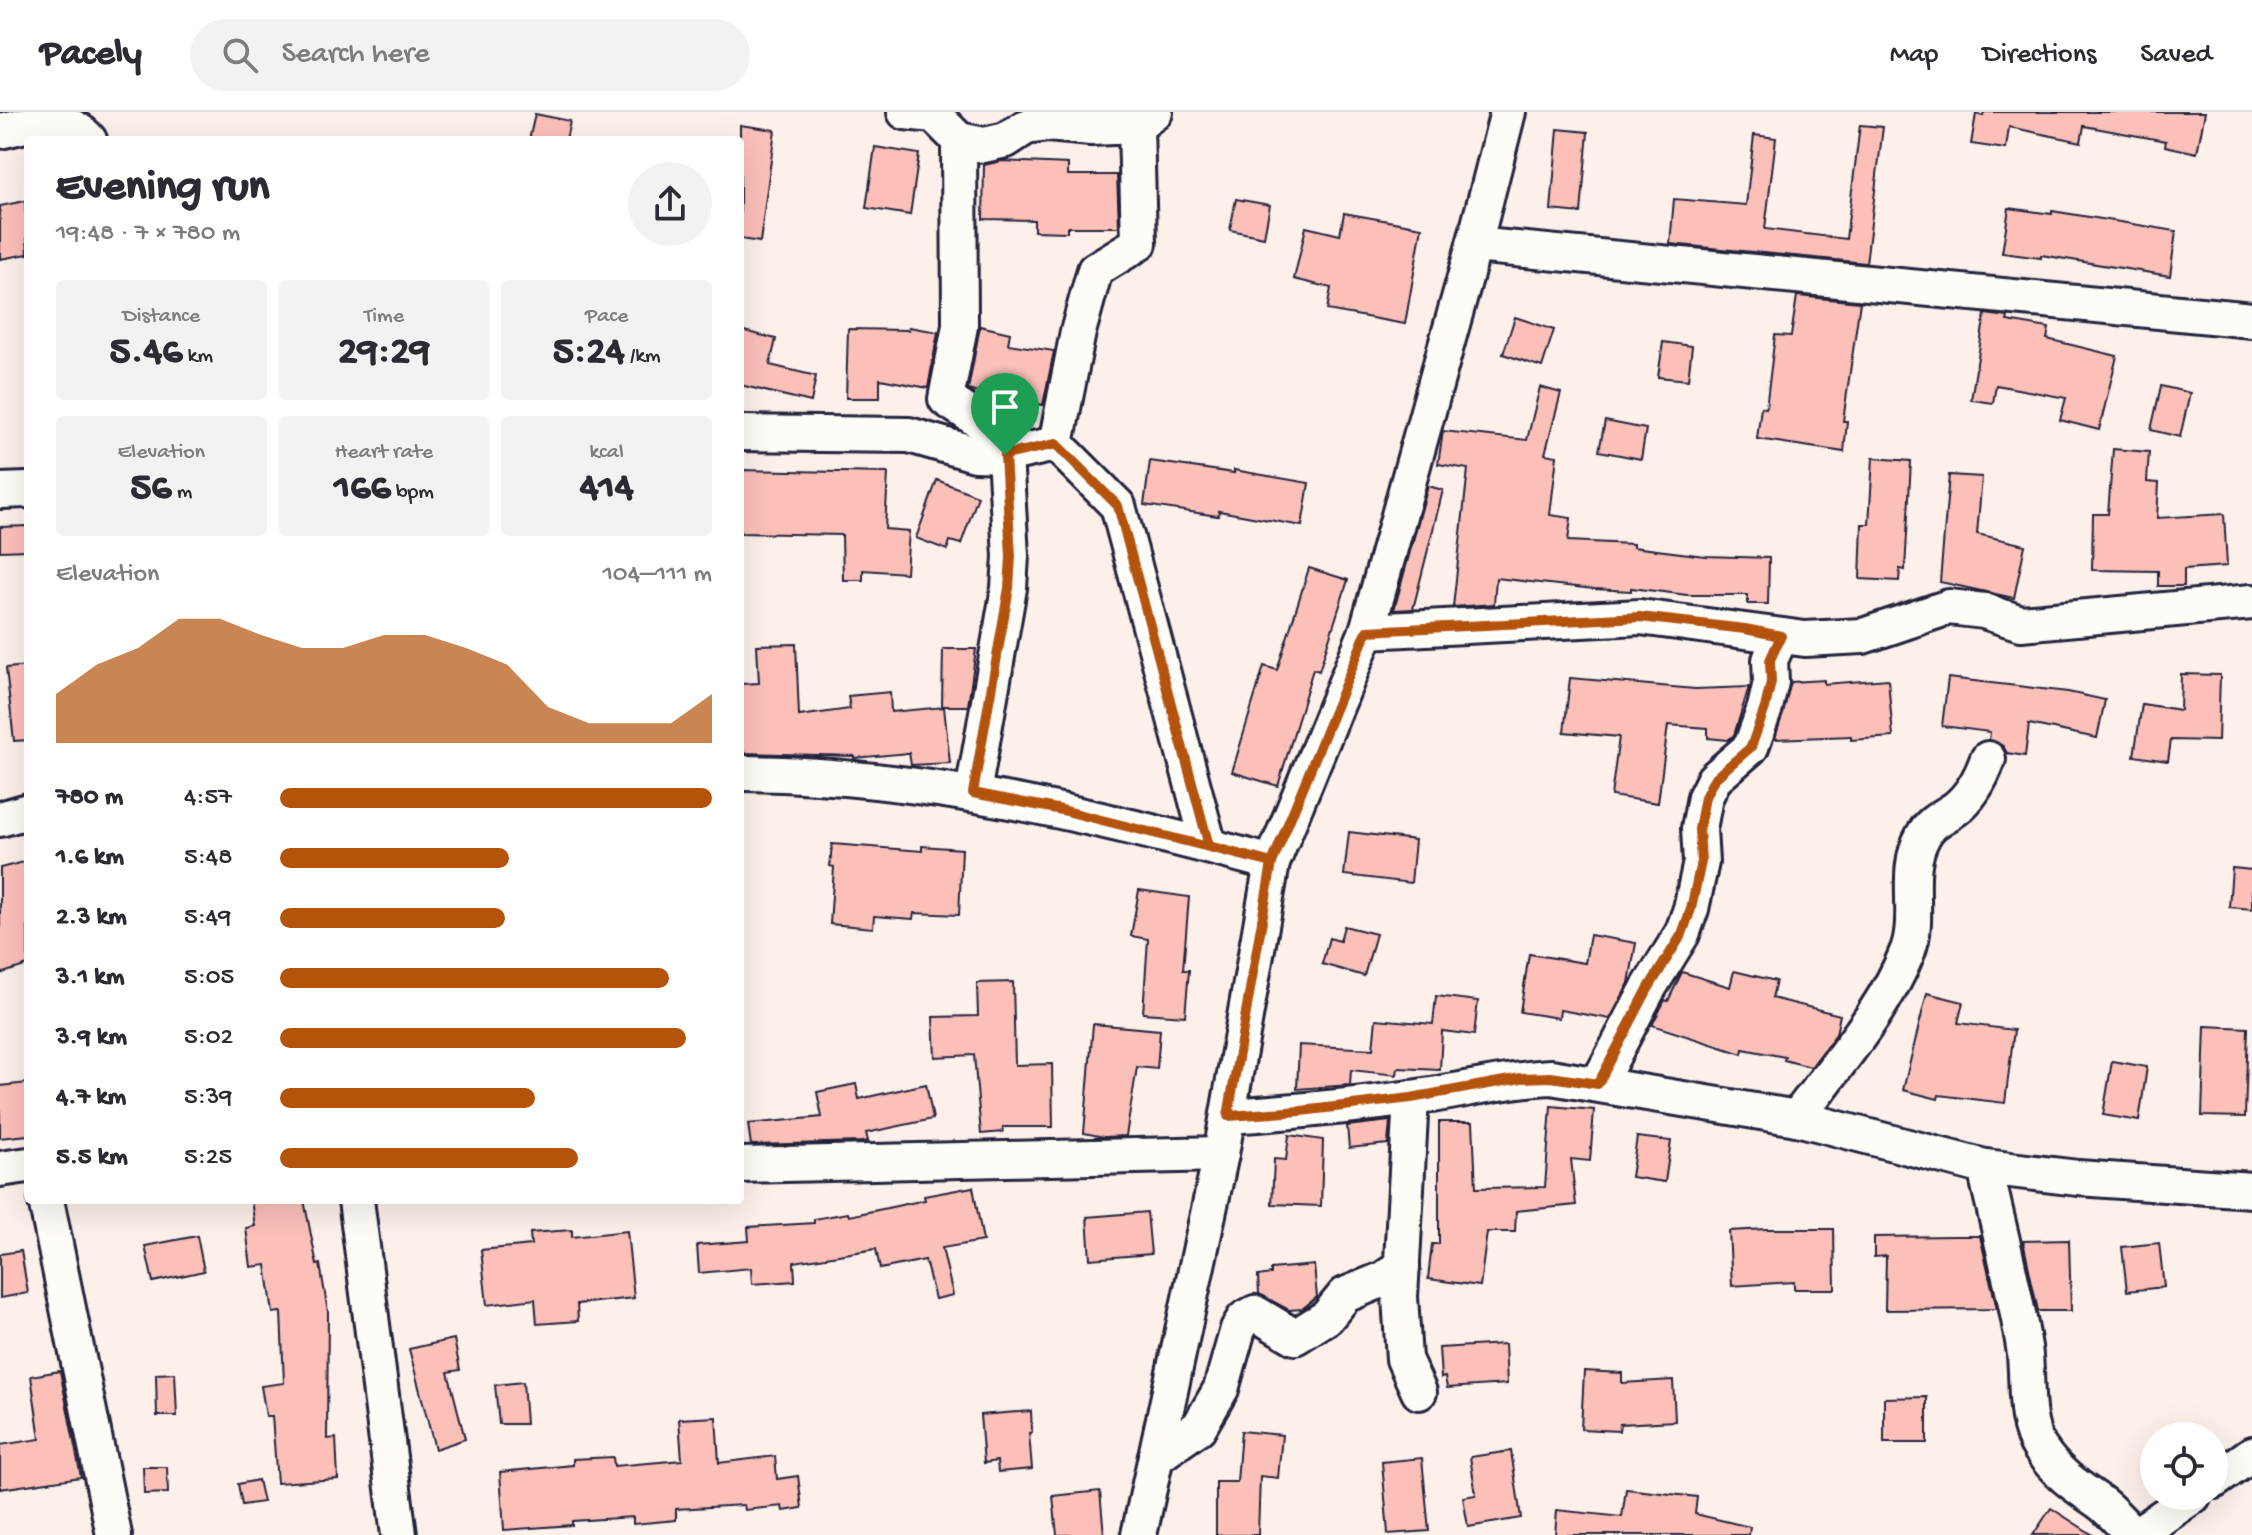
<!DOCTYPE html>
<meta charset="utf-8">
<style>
:root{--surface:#fff;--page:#f2f2f3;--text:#2b2b33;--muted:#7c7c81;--line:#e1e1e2;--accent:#b45309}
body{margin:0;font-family:"Gochi Hand",sans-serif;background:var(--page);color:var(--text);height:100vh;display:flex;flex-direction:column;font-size:30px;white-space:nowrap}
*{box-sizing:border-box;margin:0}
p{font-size:26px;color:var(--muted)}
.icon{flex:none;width:44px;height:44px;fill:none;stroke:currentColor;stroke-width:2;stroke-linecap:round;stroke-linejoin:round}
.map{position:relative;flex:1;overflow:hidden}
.panel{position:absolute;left:24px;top:24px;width:720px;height:1068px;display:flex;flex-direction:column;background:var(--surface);border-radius:8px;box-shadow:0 8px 32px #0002}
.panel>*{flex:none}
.tools{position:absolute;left:2140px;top:1310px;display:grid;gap:16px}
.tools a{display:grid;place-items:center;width:88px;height:88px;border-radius:50%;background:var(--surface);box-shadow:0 8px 32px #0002;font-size:40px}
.pin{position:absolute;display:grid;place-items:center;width:68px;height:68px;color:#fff;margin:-82px -34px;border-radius:50% 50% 50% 0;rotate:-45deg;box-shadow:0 0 8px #0007}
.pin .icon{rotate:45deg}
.round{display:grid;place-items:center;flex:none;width:84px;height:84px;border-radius:42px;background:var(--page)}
.headline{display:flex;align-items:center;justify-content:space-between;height:136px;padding:0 32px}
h1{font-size:44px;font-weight:800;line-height:60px}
.metrics{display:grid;grid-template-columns:repeat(3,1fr);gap:12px;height:136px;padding:8px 32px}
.metrics div{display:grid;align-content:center;border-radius:8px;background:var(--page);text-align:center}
.metrics b{font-size:40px;font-weight:800}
.metrics small{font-size:22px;font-weight:400}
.metrics p{font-size:22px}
.chart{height:224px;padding:16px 32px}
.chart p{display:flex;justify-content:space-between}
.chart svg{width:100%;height:144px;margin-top:8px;fill:var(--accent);opacity:.7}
ul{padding:0 32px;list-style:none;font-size:26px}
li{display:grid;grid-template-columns:128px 96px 1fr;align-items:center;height:60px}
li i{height:20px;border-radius:10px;background:var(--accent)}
header{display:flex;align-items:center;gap:48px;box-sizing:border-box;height:112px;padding:0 40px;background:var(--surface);border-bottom:2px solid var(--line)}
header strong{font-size:38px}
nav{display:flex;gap:44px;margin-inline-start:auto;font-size:28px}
.search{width:560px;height:72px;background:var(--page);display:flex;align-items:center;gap:20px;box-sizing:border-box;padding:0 28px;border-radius:44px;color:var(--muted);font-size:30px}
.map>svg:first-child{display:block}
</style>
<header>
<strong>Pacely</strong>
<div class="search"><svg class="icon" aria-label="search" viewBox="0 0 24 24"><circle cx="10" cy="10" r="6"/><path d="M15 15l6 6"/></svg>Search here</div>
<nav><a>Map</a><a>Directions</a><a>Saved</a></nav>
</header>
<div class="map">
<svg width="2252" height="1423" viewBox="0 0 2252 1423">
<rect width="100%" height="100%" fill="#fdf0eb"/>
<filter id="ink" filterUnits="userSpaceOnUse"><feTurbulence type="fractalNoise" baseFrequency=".0125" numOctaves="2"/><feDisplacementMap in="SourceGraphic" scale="16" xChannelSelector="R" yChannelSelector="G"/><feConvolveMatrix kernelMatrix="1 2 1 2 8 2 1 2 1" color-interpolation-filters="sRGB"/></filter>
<g filter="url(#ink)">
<!-- building -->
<g fill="#fcc0b9" stroke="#22223b" stroke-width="2">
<polygon points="1984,0 2205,0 2197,41 2165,34 2166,29 2084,14 2081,30 2009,15 2006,37 1971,32 1976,2 1983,4"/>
<polygon points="535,2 570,9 566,28 529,28"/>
<polygon points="740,13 775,18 760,130 740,127"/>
<polygon points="1860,13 1883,15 1866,151 1670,132 1674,87 1746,93 1754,23 1776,26 1765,117 1846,127"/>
<polygon points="1558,17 1588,20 1581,101 1551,98"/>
<polygon points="875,35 919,42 910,103 866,96"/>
<polygon points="1002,49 1068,52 1068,63 1117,63 1119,115 1067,115 1067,120 1034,119 1034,108 983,107 984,53"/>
<polygon points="1236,87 1270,93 1264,125 1230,118"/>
<polygon points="25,89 28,142 0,147 0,94"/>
<polygon points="2009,96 2052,102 2052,99 2176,119 2170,164 2041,143 2041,146 2002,141"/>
<polygon points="1344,101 1422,115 1405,212 1327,198 1331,176 1294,167 1306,115 1340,123"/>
<polygon points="1797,184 1860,190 1843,309 1847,309 1844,340 1757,327 1761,295 1766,296 1775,223 1791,224"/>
<polygon points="1985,202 2008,205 2007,209 2049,216 2047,227 2117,244 2099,318 2060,308 2066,286 1996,273 1993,291 1971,288"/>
<polygon points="1515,205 1554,218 1542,255 1503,242"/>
<polygon points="980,214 1010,221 1008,232 1054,239 1043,293 998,286 968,278"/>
<polygon points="909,215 938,220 928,276 880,267 880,286 846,286 848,217 908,218"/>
<polygon points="740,218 776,227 770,253 816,264 811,290 740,273"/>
<polygon points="1663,230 1692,234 1688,268 1658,265"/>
<polygon points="2161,274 2190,281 2180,325 2151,318"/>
<polygon points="1540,275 1561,281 1545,342 1557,344 1550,403 1571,406 1568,429 1633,432 1633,435 1705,444 1769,446 1768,492 1748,492 1748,483 1687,483 1631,476 1631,479 1594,477 1496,466 1494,492 1453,495 1468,357 1438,352 1443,319 1527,328"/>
<polygon points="1605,309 1646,317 1641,347 1599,339"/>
<polygon points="2113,337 2149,340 2147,370 2159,371 2157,406 2224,402 2227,454 2184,457 2184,474 2158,474 2158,459 2092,458 2093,402 2108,402"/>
<polygon points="1873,346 1911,349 1905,458 1900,457 1899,469 1860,467 1862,412 1869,412"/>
<polygon points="1150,349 1234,361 1234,358 1309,371 1302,414 1219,399 1218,404 1144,393"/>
<polygon points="740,358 888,361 885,417 909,419 906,461 863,458 863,468 843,468 842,423 740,421"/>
<polygon points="1949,363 1982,365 1977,422 2025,433 2014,486 1940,470"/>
<polygon points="937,368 978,384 961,432 950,429 947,438 916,426"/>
<polygon points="1428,374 1443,378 1413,497 1394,498"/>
<polygon points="28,414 28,438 0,439 0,415"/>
<polygon points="1309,456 1348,468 1319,559 1313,557 1278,674 1232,660 1264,554 1277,558"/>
<polygon points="796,532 799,604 850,597 848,584 890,580 891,600 944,595 950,651 911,653 909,641 854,646 854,644 740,641 740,572 759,571 757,533"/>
<polygon points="943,537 976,537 968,594 942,594"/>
<polygon points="28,554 28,628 14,629 6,556"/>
<polygon points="2181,562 2220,563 2218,629 2171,628 2168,649 2134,644 2142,592 2180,598"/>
<polygon points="1570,566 1695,577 1749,575 1734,623 1728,628 1708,626 1708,616 1668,613 1658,691 1611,684 1619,625 1564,620"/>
<polygon points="1948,566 2068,580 2105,588 2097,626 2029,612 2025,644 2007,641 2003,634 1989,628 1990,620 1942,614"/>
<polygon points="1888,567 1893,625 1851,628 1851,624 1775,627 1791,570 1824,568 1824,572"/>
<polygon points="1349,720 1415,728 1411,771 1344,763"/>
<polygon points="832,732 922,739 922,734 962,737 959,803 914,801 913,807 874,804 873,816 830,812 834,755 830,754"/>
<polygon points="28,749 28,853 0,862 0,756"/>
<polygon points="2232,756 2252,758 2252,797 2229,795"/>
<polygon points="1139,778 1189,785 1183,858 1189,858 1185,904 1143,901 1148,827 1131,824"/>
<polygon points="1344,814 1376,822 1364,864 1322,852 1329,826 1340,829"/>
<polygon points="1590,823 1636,831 1629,871 1610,907 1560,898 1559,906 1520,900 1529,842 1585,851"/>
<polygon points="1734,859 1776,869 1772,886 1840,903 1836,922 1811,955 1784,948 1785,945 1743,937 1742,942 1652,913 1665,888 1668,889 1682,860 1730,875"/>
<polygon points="1013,870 1015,953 1052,952 1053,1015 1003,1015 1003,1020 981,1022 974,943 935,945 933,905 978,904 977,871"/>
<polygon points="1927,881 1963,890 1958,911 2014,918 2005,991 1939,983 1938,987 1903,978"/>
<polygon points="1436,884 1478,889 1474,923 1442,919 1440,958 1398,956 1397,963 1351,958 1350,973 1297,977 1299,933 1373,937 1376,907 1433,912"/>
<polygon points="1093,912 1160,918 1157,957 1137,955 1126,1024 1104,1025 1084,1021"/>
<polygon points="2205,914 2248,916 2245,1005 2202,1004"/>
<polygon points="2112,949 2147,955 2139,1009 2103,1003"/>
<polygon points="28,971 28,1023 0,1026 0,974"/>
<polygon points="856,972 859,987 926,972 933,1007 866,1021 868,1029 861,1030 751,1033 748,1012 822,1005 817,980"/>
<polygon points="1551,994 1594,998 1590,1049 1571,1047 1576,1093 1516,1099 1515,1120 1487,1120 1480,1174 1428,1167 1432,1132 1439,1132 1439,1010 1473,1010 1476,1076 1545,1075"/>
<polygon points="1390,1009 1388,1032 1349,1036 1347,1014"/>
<polygon points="1289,1023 1323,1028 1321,1094 1272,1092 1274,1047 1286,1048"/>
<polygon points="1637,1025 1671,1029 1665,1070 1631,1065"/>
<polygon points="973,1075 983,1129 942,1136 953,1183 935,1187 925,1148 880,1157 876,1137 794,1150 795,1169 752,1172 751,1156 699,1161 697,1133 749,1129 748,1115 814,1111 814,1107 848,1101 849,1104 925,1088 924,1084"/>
<polygon points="251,1088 304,1088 317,1153 320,1152 328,1200 327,1327 336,1326 338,1367 277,1371 272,1304 266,1304 261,1274 284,1271 281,1200 273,1201 266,1153 251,1155 246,1116 255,1114"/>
<polygon points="1147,1100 1151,1142 1090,1147 1087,1105"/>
<polygon points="1767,1117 1834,1117 1835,1177 1794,1177 1794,1170 1732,1174 1729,1119"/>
<polygon points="572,1118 572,1125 627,1119 634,1186 577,1192 578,1209 537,1212 535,1187 487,1193 481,1138 531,1133 530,1121"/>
<polygon points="197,1124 204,1159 153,1170 145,1134"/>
<polygon points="1955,1124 1980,1124 1997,1197 1885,1198 1886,1144 1874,1145 1874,1125"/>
<polygon points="2069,1128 2071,1199 2038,1199 2023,1129"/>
<polygon points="2159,1131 2164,1175 2127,1179 2122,1135"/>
<polygon points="21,1139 28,1181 0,1186 0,1142"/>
<polygon points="1314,1153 1317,1185 1302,1197 1289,1198 1259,1182 1258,1164 1271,1162 1271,1157"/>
<polygon points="454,1227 460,1258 448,1260 465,1327 435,1337 409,1237"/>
<polygon points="1505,1232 1507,1272 1447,1276 1445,1265 1441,1266 1439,1236"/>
<polygon points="60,1259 81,1365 0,1377 0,1333 40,1327 31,1264"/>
<polygon points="1584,1259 1622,1261 1622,1271 1673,1268 1675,1309 1620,1312 1619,1319 1581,1317"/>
<polygon points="175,1261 177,1304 157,1304 156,1262"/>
<polygon points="523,1270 526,1312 499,1312 495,1273"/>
<polygon points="1927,1285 1927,1331 1884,1331 1884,1286"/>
<polygon points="1031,1299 1032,1320 1029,1321 1032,1357 998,1360 997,1349 984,1351 980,1303"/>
<polygon points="716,1305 719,1351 775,1344 777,1367 798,1364 802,1396 783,1399 782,1394 745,1398 744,1393 676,1397 676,1408 633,1412 633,1405 572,1409 572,1413 504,1418 500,1360 573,1353 573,1347 613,1345 614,1354 682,1348 679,1307"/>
<polygon points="1241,1319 1282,1323 1278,1366 1260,1364 1258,1423 1216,1423 1216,1370 1237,1370"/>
<polygon points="1511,1339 1521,1406 1468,1415 1463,1385 1476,1383 1470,1345"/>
<polygon points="1422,1346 1429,1419 1388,1422 1382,1350"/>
<polygon points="143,1355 167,1355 168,1381 144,1382"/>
<polygon points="258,1368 263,1390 242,1393 238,1372"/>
<polygon points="1626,1377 1697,1385 1695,1402 1750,1415 1749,1423 1555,1423 1557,1398 1622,1405"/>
<polygon points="1100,1379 1104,1423 1057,1423 1053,1384"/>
<polygon points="2051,1396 2093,1423 2033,1423"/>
</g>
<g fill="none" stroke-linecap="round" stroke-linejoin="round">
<defs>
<g id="minor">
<polyline points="905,0 934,3 959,28 984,33 1006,28 1026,15 1048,12 1091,16 1136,14 1155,0"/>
<path d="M0,19C31,12 65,0 89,28"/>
<polyline points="959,28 960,214 946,287 984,312 1005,343 1011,444 1009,476 973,681"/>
<polyline points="1474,133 2252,208"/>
<polyline points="740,321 909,323 975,342 1005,343 1056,332 1118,394 1209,734"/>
<polyline points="1056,332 1078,220 1095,158 1139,131 1136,14"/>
<polyline points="0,379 28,378"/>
<polyline points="1367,519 1640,505 1805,527 1863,524 1949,495 1984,499 2021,511 2252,490"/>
<path d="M740,661C923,662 1097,704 1272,751"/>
<polyline points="0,707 28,699"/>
<polyline points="1598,972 1648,877 1682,822 1691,797 1701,750 1699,717 1705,685 1714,667 1751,635 1765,596 1771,570 1770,548 1781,524"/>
<polyline points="1411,986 1400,1185 1404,1247 1419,1280"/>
<path d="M1228,1004C1292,1000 1355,994 1418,985C1463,979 1506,967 1551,965L1797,1006L1985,1055L2078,1066L2252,1078"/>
<path d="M1797,1006C1835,954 1885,898 1908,838C1921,802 1903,759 1923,724C1931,709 1942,706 1955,697C1971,685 1981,666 1988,647"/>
<polyline points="740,1053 1221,1042"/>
<path d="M1985,1055C1998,1114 2014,1174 2024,1235C2029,1267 2022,1309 2040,1336C2055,1360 2076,1374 2098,1389C2111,1398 2122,1412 2134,1423"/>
<polyline points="0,1057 28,1053"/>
<polyline points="46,1088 114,1423"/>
<polyline points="356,1088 399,1423"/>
<polyline points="1156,1345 1199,1315 1221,1277 1238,1217 1244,1207 1255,1201 1295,1225 1327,1205 1345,1183 1384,1167 1402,1155"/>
<polyline points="2214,1369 2252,1342"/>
<polyline points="1139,1423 1221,1042 1272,751 1367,519 1474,133 1508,0"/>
<polyline points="2136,1423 2193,1384"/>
</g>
</defs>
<!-- minor casing -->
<use href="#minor" stroke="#22223b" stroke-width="40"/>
<!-- minor -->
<use href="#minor" stroke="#fdfcf7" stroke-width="34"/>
</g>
</g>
<g fill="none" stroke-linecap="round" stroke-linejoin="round" filter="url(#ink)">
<defs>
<polyline id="route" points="1005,343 1056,332 1118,394 1209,734 1272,751 1228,1004 1301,999 1411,986 1521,966 1551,965 1598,972 1648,877 1682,822 1691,797 1701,750 1699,717 1705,685 1714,667 1751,635 1765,596 1771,570 1770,548 1781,524 1745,517 1640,505 1367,519 1272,751 1062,698 973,681 1009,476 1011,444 1005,343"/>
</defs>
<!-- route casing -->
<use href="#route" stroke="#fff" stroke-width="16"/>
<!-- route -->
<use href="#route" stroke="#b45309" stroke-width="10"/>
</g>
</svg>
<div class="tools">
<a><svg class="icon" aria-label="locate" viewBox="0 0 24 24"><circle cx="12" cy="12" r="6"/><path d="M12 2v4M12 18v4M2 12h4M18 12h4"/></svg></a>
</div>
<div class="pin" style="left:1005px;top:343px;background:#1e9e55"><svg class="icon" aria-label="arrive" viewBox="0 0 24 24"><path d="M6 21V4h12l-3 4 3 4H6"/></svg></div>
<section class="panel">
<div class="headline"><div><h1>Evening run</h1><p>19:48 · 7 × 780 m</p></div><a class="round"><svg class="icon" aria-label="share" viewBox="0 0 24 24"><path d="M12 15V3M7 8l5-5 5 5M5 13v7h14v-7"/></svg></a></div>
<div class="metrics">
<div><p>Distance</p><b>5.46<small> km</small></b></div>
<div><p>Time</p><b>29:29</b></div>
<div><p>Pace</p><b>5:24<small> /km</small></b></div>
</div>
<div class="metrics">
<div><p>Elevation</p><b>56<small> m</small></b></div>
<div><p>Heart rate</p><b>166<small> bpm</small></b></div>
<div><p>kcal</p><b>414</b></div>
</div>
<div class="chart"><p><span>Elevation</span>104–111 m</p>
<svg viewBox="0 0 160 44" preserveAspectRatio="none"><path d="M0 44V29L10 20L20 15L30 6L40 6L50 11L60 15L70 15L80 11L90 11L100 15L110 20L120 33L130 38L140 38L150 38L160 29V44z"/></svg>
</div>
<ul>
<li><b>780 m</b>4:57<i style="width:100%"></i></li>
<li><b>1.6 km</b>5:48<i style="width:53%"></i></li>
<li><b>2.3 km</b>5:49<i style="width:52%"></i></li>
<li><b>3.1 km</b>5:05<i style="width:90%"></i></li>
<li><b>3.9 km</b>5:02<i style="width:94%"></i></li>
<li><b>4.7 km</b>5:39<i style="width:59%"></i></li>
<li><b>5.5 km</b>5:25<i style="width:69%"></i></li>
</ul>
</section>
</div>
